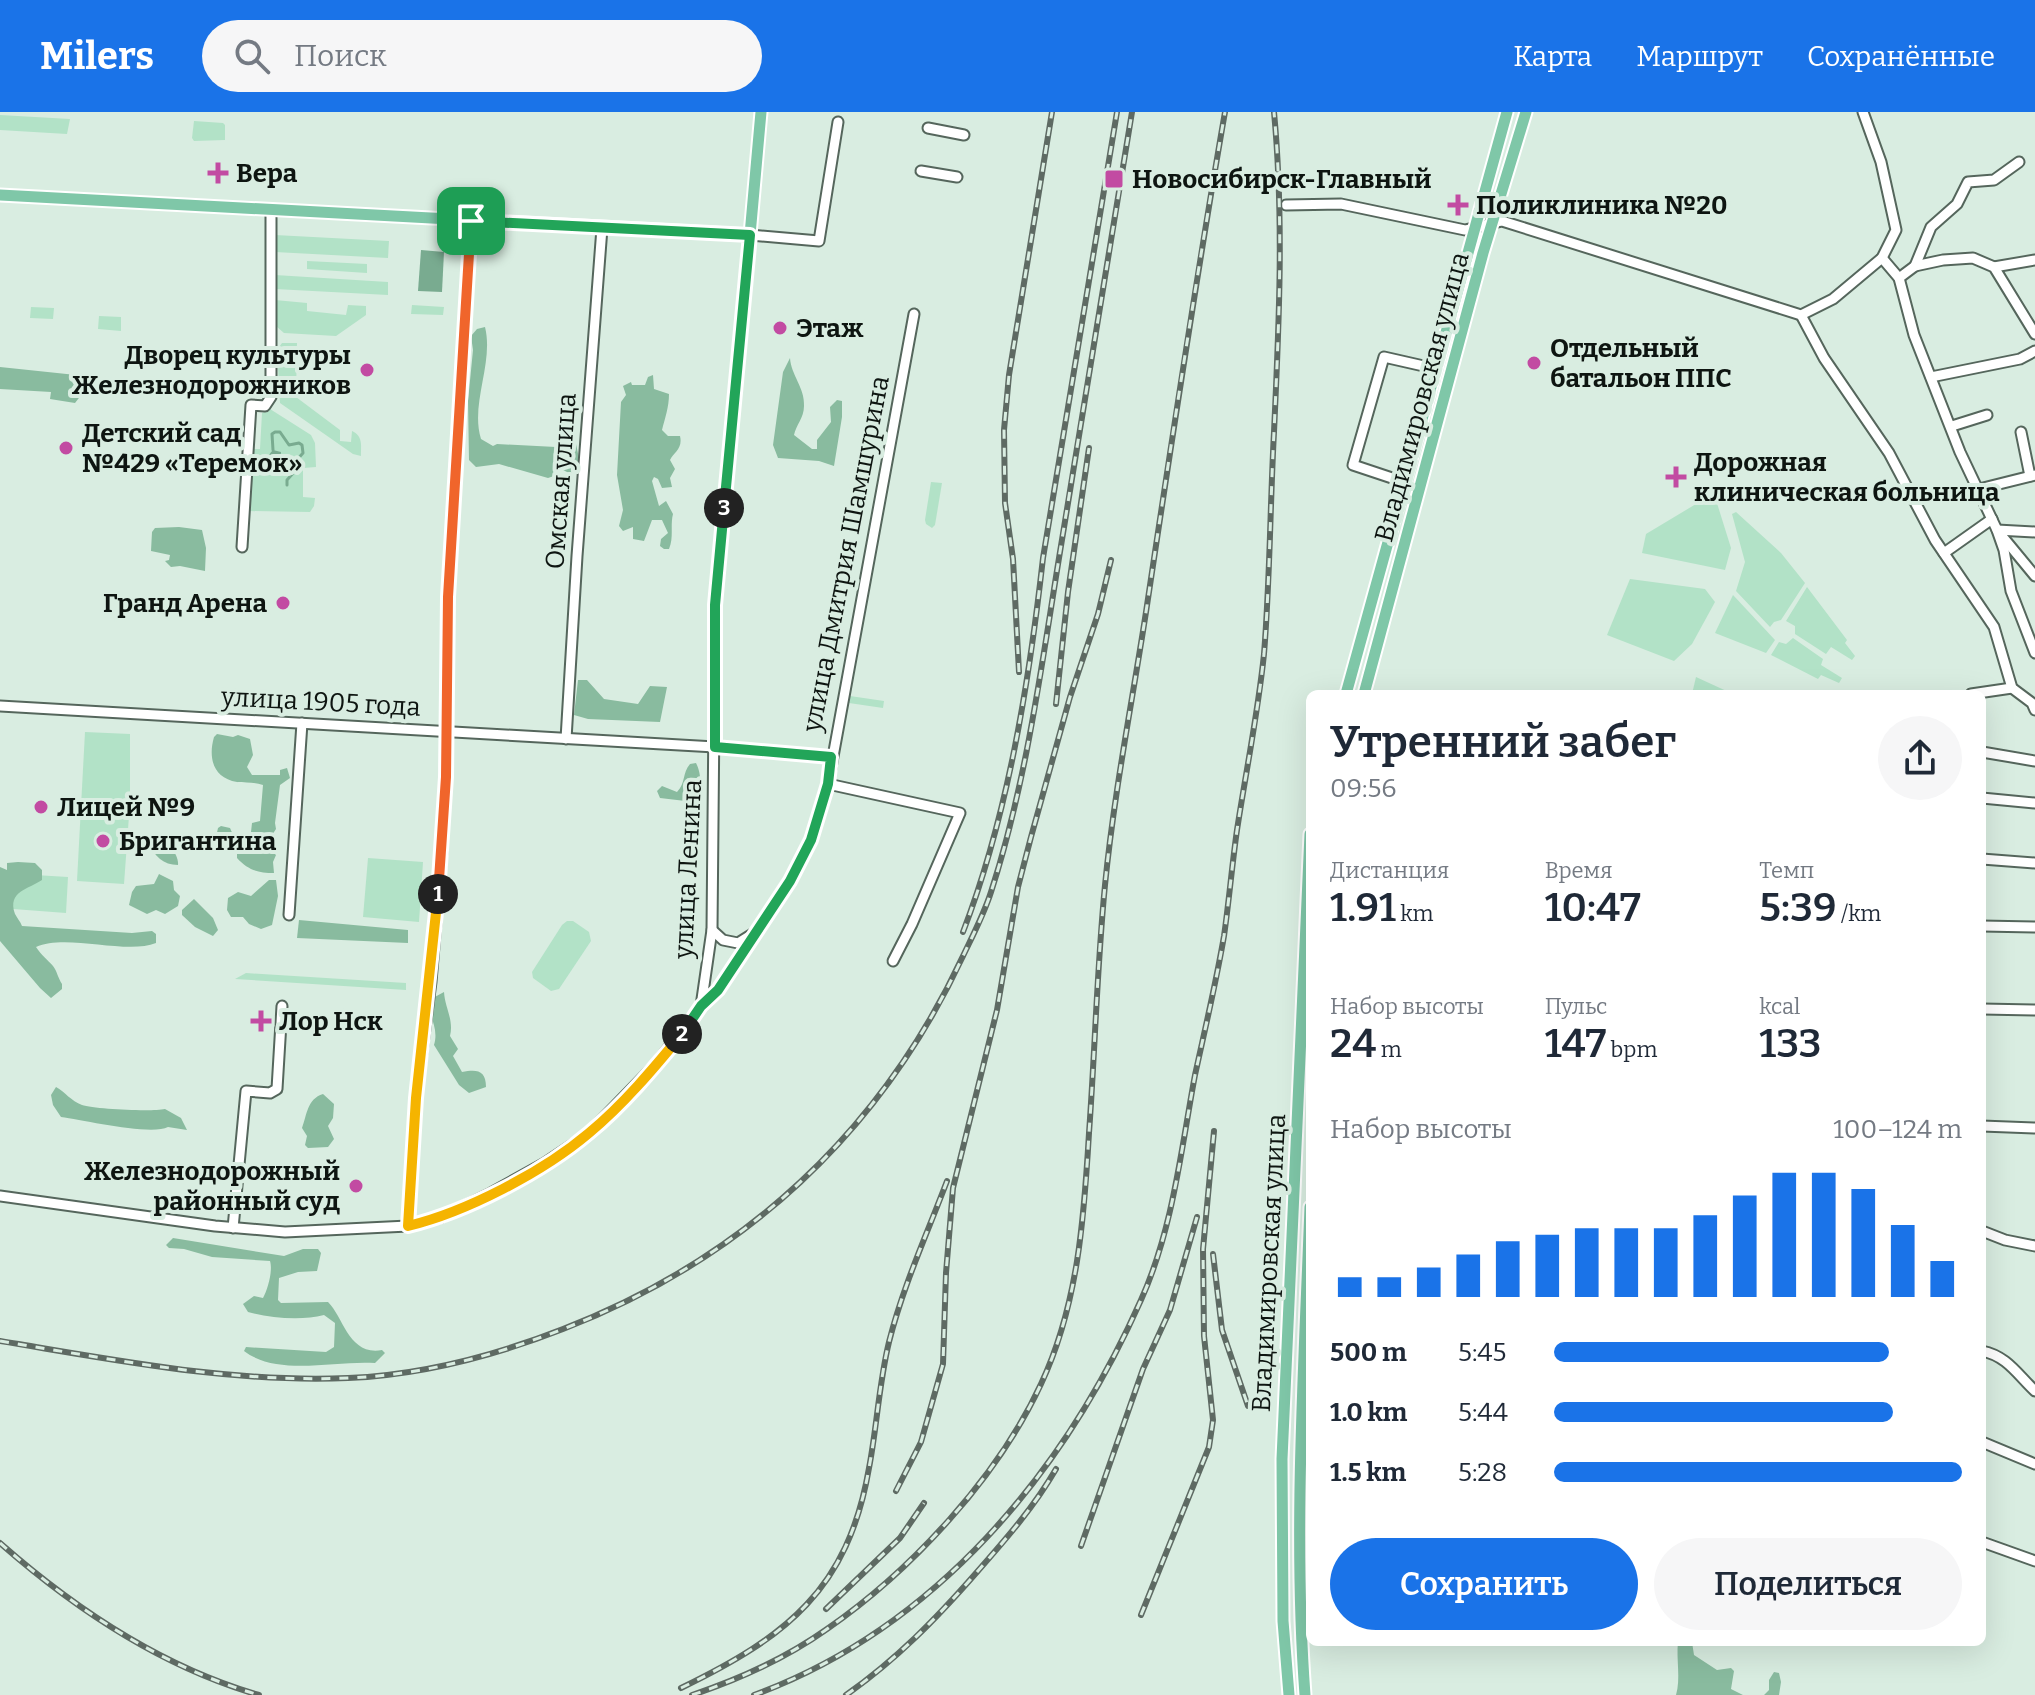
<!DOCTYPE html>
<html lang="ru">
<meta charset="utf-8">
<style>
:root{--surface:#fff;--page:#f6f6f7;--text:#1f2937;--muted:#747a83;--accent:#1a73e8}
body{margin:0;font-family:Bitter,serif;background:var(--page);color:var(--text);height:100vh;display:flex;flex-direction:column;font-size:30px;white-space:nowrap}
*{box-sizing:border-box;margin:0}
p{font-size:26px;color:var(--muted)}
.icon{flex:none;width:44px;height:44px;fill:none;stroke:currentColor;stroke-width:2;stroke-linecap:round;stroke-linejoin:round}
.map{position:relative;flex:1;overflow:hidden}
.details{position:absolute;left:1306px;top:578px;width:680px;height:956px;display:flex;flex-direction:column;background:var(--surface);border-radius:12px;box-shadow:0 8px 32px #0002}
.details>*{flex:none}
.pin{position:absolute;display:grid;place-items:center;width:68px;height:68px;color:#fff;margin:-34px;border-radius:16px;box-shadow:0 4px 12px #0006}
.km{position:absolute;width:40px;height:40px;margin:-20px;border-radius:50%;background:#222;color:#fff;font-size:22px;line-height:40px;text-align:center}
.round{display:grid;place-items:center;flex:none;width:84px;height:84px;border-radius:42px;background:var(--page)}
.summary{display:flex;align-items:center;justify-content:space-between;height:136px;padding:0 24px}
h1{font-size:44px;font-weight:600;line-height:60px}
.figures{display:grid;grid-template-columns:repeat(3,1fr);gap:12px;height:136px;padding:8px 24px}
.figures div{display:grid;align-content:center}
.figures b{font-size:40px;font-weight:600}
.figures small{font-size:22px;font-weight:400}
.figures p{font-size:22px}
.chart{height:224px;padding:16px 24px}
.chart p{display:flex;justify-content:space-between}
.chart svg{width:100%;height:144px;margin-top:8px;stroke:var(--accent);stroke-width:6}
.primary-button{display:flex;gap:16px;margin-top:auto;padding:16px 24px}
.primary-button a{flex:1;height:92px;border-radius:48px;background:var(--accent);color:#fff;font-size:32px;font-weight:600;line-height:92px;text-align:center}
.primary-button a+a{background:var(--page);color:var(--text)}
ul{padding:0 24px;list-style:none;font-size:26px}
li{display:grid;grid-template-columns:128px 96px 1fr;align-items:center;height:60px}
li i{height:20px;border-radius:10px;background:var(--accent)}
header{display:flex;align-items:center;gap:48px;box-sizing:border-box;height:112px;padding:0 40px;background:var(--accent);color:#fff}
header strong{font-size:38px}
nav{display:flex;gap:44px;margin-inline-start:auto;font-size:28px}
.search{width:560px;height:72px;background:var(--page);display:flex;align-items:center;gap:20px;box-sizing:border-box;padding:0 28px;border-radius:44px;color:var(--muted);font-size:30px}
.map>svg:first-child{display:block}
</style>
<header>
<strong>Milers</strong>
<div class="search"><svg class="icon" aria-label="search" viewBox="0 0 24 24"><circle cx="10" cy="10" r="6"/><path d="M15 15l6 6"/></svg>Поиск</div>
<nav><a>Карта</a><a>Маршрут</a><a>Сохранённые</a></nav>
</header>
<div class="map">
<svg width="2035" height="1583" viewBox="0 0 2035 1583">
<rect width="100%" height="100%" fill="#d9ede1"/>
<!-- green -->
<g fill="#b2e2c7">
<polygon points="0,3 70,7 67,22 0,18"/>
<polygon points="194,9 223,11 225,13 225,28 194,29 192,26"/>
<polygon points="275,123 389,129 388,146 275,140"/>
<polygon points="307,149 367,152 367,161 307,157"/>
<polygon points="275,163 388,170 388,183 275,177"/>
<polygon points="275,188 307,191 307,199 346,203 348,193 366,194 366,203 336,224 284,221 276,214"/>
<polygon points="412,193 444,195 443,203 411,202"/>
<polygon points="31,195 54,196 53,207 30,206"/>
<polygon points="99,204 121,205 121,219 98,217"/>
<path d="M282,231H297L296,285L340,318V329L351,330L352,319C363,324 361,333 361,344L353,342L280,291L277,238Z"/>
<polygon points="270,297 311,323 315,331 316,355 303,356 303,385 315,386 314,394 310,400 248,399 249,337 260,337 262,301"/>
<polygon points="931,370 942,371 935,413 932,416 926,412 925,408"/>
<polygon points="1716,388 1731,436 1725,458 1642,441 1646,422 1696,392"/>
<polygon points="1736,400 1781,441 1805,471 1781,508 1774,510 1770,515 1736,479 1745,450 1732,402"/>
<polygon points="1630,467 1705,477 1715,490 1692,532 1674,549 1607,523"/>
<polygon points="1807,475 1847,528 1845,531 1855,544 1852,548 1831,535 1826,542 1795,522 1795,514 1786,509"/>
<polygon points="1733,483 1775,528 1766,541 1715,521"/>
<polygon points="1793,526 1823,547 1821,553 1842,566 1839,571 1821,563 1818,567 1771,543 1779,530 1786,532"/>
<polygon points="1696,565 1733,582 1692,582"/>
<polygon points="850,584 884,589 883,596 849,591"/>
<polygon points="85,620 130,622 130,690 124,772 77,769"/>
<polygon points="368,746 423,750 419,810 363,805"/>
<polygon points="2,761 68,765 66,801 0,796"/>
<polygon points="567,809 573,809 589,820 591,829 559,877 551,879 533,866 532,860 562,813"/>
<polygon points="246,861 406,871 406,878 235,867"/>
</g>
<!-- forest -->
<g fill="#89bb9f">
<path d="M485,215C494,251 470,292 481,327L493,334L497,332L556,335L560,332H576L580,351L571,362L557,355L554,364L548,366L499,352L476,355L469,348L468,289L473,238L471,224L477,217Z"/>
<path d="M790,246C791,263 805,276 804,294C804,306 796,313 794,323L812,337H817V328L831,310L830,295L837,288L842,289V305L834,354L819,349L778,346L773,333L783,260Z"/>
<polygon points="0,255 76,263 83,268 82,282 75,291 50,287 51,280 0,277"/>
<path d="M653,263L654,277L669,282C669,295 665,306 662,318L668,324H680C683,337 674,340 670,348L675,357L670,366L672,375L662,376L658,367L654,365L652,369L659,394L666,389L673,402C670,414 674,425 669,437H664L660,434L661,427L668,421L662,408H652L644,429L633,427V415L623,419L619,414L623,398L617,363L621,290L626,283L623,274L631,270L632,273H645L648,265Z"/>
<polygon points="179,415 202,418 206,436 205,459 180,454 171,455 165,449 169,448 170,443 151,439 152,420 155,416"/>
<polygon points="578,568 587,568 604,587 638,592 650,574 667,575 660,610 588,607 574,603"/>
<path d="M217,622L233,625L238,623L250,627L253,643L247,655L252,663H280V658L287,656L290,666L280,673L275,711L276,717L270,726L261,723L257,729L259,740L265,742L273,740L276,743L273,750L274,761C258,761 248,758 237,746V740L230,731L216,725L218,716L221,714L230,716L234,725L245,727L251,720L252,711L260,709L263,673C254,670 246,671 237,670C213,666 208,646 214,625Z"/>
<path d="M696,651C702,662 702,681 694,690L660,686L657,679L662,674L677,680C686,671 682,661 690,652Z"/>
<path d="M160,727C169,730 179,744 178,753C163,753 155,744 148,731Z"/>
<path d="M18,750L35,751L42,758V768C29,777 7,779 15,802C17,806 20,809 22,814L132,821L152,819L156,822V831C126,843 66,821 36,835C41,843 48,848 53,854C57,859 58,866 62,872V877L51,886L40,876L0,829V755L7,758V751Z"/>
<polygon points="159,762 173,769 174,778 180,784 178,794 165,802 156,798 147,802 129,793 132,780 136,774 154,772"/>
<polygon points="269,768 276,768 278,784 272,813 261,817 249,812 243,805 231,805 227,798 228,786 238,780 251,784"/>
<polygon points="194,787 213,806 218,818 213,824 195,815 182,803 182,798"/>
<polygon points="299,808 408,818 408,831 297,826"/>
<path d="M444,880C445,896 454,908 450,924L458,937L453,944L462,960C477,957 486,958 486,975L469,981L459,973L434,933C440,913 425,902 431,887Z"/>
<path d="M56,975C65,980 71,989 82,993C94,997 151,1000 165,997L181,1006L187,1018L168,1015C151,1024 84,1008 61,1005L53,993L51,983Z"/>
<path d="M323,982L334,992L333,1006L328,1014L334,1027L328,1035L308,1036L305,1033L307,1024L302,1016C307,1003 307,987 323,982Z"/>
<path d="M173,1126L284,1144L303,1137H318L321,1141L317,1159L298,1160L279,1166L278,1188L281,1191L328,1190C344,1206 349,1244 382,1238L385,1241L375,1251C336,1248 278,1265 244,1239L246,1235L326,1240L334,1235L335,1211L324,1203C301,1209 270,1206 248,1200L243,1192L254,1184L263,1186C268,1177 273,1158 270,1149L212,1145L184,1137L169,1136L166,1133Z"/>
<path d="M1678,1530H1692L1694,1543L1717,1558L1731,1556L1734,1559L1731,1577L1743,1583H1676C1681,1567 1676,1547 1678,1530Z"/>
<polygon points="1774,1560 1779,1561 1781,1570 1779,1583 1764,1583 1769,1578 1769,1568"/>
</g>
<!-- water -->
<g fill="#79ab90">
<polygon points="421,138 444,140 442,180 418,179"/>
<path d="M273,338L281,340L280,357L273,361L267,359C266,350 267,344 273,338Z"/>
</g>
<g fill="none" stroke-linecap="round" stroke-linejoin="round">
<!-- stream -->
<polyline stroke="#79ab90" stroke-width="3" points="273,338 272,322 275,320 280,320 289,333 299,331 302,333 303,341 296,349 295,359 287,368 287,373"/>
<defs>
<g id="minor">
<polyline points="928,16 964,23"/>
<polyline points="921,59 957,65"/>
<polyline points="1286,93 1341,92 1465,118 1502,109 1801,203 1833,187 1882,146 1896,118 1881,50 1863,0"/>
<polyline points="1882,146 1899,166 1914,223 1960,340 1997,418 2004,438 2011,479 2035,541"/>
<polyline points="1915,154 1931,115 1957,92 1968,70 1994,68 2019,50"/>
<polyline points="1994,155 2035,148"/>
<polyline points="1899,166 1915,154 1943,148 1973,146 1994,155 2035,222"/>
<polyline points="1801,203 1824,246 1889,341 1935,428 1994,515 2012,576 2032,591 2035,598"/>
<polyline points="1931,265 2020,247 2035,239"/>
<polyline points="1952,314 1987,303"/>
<polyline points="2021,320 2030,364"/>
<polyline points="1398,368 1353,353 1384,245 1428,255"/>
<polyline points="1979,377 2035,363"/>
<polyline points="1997,418 2035,420"/>
<polyline points="2002,424 2035,464"/>
<polyline points="242,435 251,293 265,294 271,285 271,98"/>
<polyline points="1944,441 1992,407"/>
<polyline points="1971,582 2012,576"/>
<polyline points="0,594 715,635 831,645"/>
<polyline points="566,627 577,444 602,116"/>
<polyline points="1982,640 2035,649"/>
<polyline points="828,672 960,701 912,812 893,849"/>
<polyline points="1982,686 2035,691"/>
<polyline points="1982,747 2035,751"/>
<polyline points="289,803 302,611"/>
<polyline points="1982,814 2035,815"/>
<polyline points="712,818 723,828 738,831 754,821"/>
<polyline points="701,894 712,818 715,493 750,123 819,129 838,10"/>
<polyline points="1982,897 2035,898"/>
<polyline points="1982,1014 2035,1016"/>
<polyline points="0,1084 215,1114 285,1120 408,1114 442,1105 491,1081 545,1051 587,1023 656,952 701,894 718,878 790,769 811,728 828,672 914,202"/>
<polyline points="408,1114 416,986 431,870 442,738 447,619 448,485 471,109"/>
<polyline points="233,1116 246,979 270,981 277,977 282,894"/>
<polyline points="1982,1119 2005,1128 2035,1134"/>
<path d="M1982,1239C2007,1244 2017,1262 2035,1279"/>
<polyline points="1982,1330 2035,1352"/>
<polyline points="1982,1430 2035,1449"/>
</g>
<g id="major">
<polyline points="0,83 750,123 761,0"/>
<polyline points="1346,582 1507,0"/>
<polyline points="1364,582 1483,141 1526,0"/>
<polyline points="1289,1583 1283,1509 1282,1347 1310,722"/>
<path d="M1305,1583C1293,1421 1304,1258 1310,1095"/>
</g>
</defs>
<!-- minor casing -->
<use href="#minor" stroke="#55665c" stroke-width="13"/>
<!-- major casing -->
<use href="#major" stroke="#fff" stroke-width="15"/>
<!-- minor -->
<use href="#minor" stroke="#fff" stroke-width="9"/>
<!-- major -->
<use href="#major" stroke="#7fc7a8" stroke-width="11"/>
<defs>
<g id="rail">
<polyline points="1019,560 1013,447 1005,391 1004,318 1009,263 1052,0"/>
<polyline points="1056,592 1068,480 1089,336"/>
<path d="M963,820C1008,703 1029,571 1043,446L1117,0"/>
<polyline points="1213,1142 1222,1218 1248,1294"/>
<path d="M0,1229C116,1248 231,1271 348,1266C422,1263 494,1244 563,1217C744,1147 881,1020 963,844C973,823 984,802 991,780C1026,672 1041,557 1059,446C1083,297 1108,149 1132,0"/>
<polyline points="896,1379 921,1330 943,1252 946,1161 953,1076 997,898 1018,775 1031,725 1070,585 1098,502 1111,448"/>
<path d="M0,1431C75,1497 162,1555 259,1583"/>
<polyline points="1081,1434 1143,1257 1170,1198 1197,1105"/>
<polyline points="826,1497 900,1426 924,1391"/>
<polyline points="1141,1503 1209,1335 1213,1308 1204,1224 1203,1137 1214,1019"/>
<path d="M681,1576C786,1525 848,1478 869,1356C877,1314 879,1271 889,1230C903,1174 927,1122 947,1069"/>
<path d="M692,1583C740,1567 786,1546 827,1517C911,1459 998,1365 1041,1272C1078,1193 1084,1107 1089,1021C1095,938 1097,855 1105,773C1114,681 1132,591 1146,500C1171,333 1196,166 1225,0"/>
<path d="M754,1583C936,1516 1064,1361 1141,1188C1173,1117 1181,1038 1195,963C1205,917 1216,871 1224,824C1229,789 1232,753 1237,718C1246,659 1258,601 1264,542C1270,468 1270,394 1274,320C1279,213 1284,107 1274,0"/>
<path d="M846,1583C897,1547 936,1507 977,1460C1006,1427 1034,1395 1056,1357"/>
</g>
</defs>
<!-- rail casing -->
<use href="#rail" stroke="#5e6a63" stroke-width="6"/>
<!-- rail -->
<use href="#rail" stroke="#d9ede1" stroke-width="3" stroke-dasharray="9" stroke-linecap="butt"/>
</g>
<g fill="none" stroke-linecap="round" stroke-linejoin="round">
<defs>
<polyline id="split-1" points="438,782 446,665 448,485 471,109"/>
<path id="split-2" d="M438,782L416,986L408,1114C466,1100 543,1060 589,1021C623,993 654,956 682,922"/>
<polyline id="split-3" points="682,922 701,894 718,878 790,769 811,728 828,672 831,645 715,635 715,493 724,396"/>
<polyline id="split-4" points="471,109 750,123 724,396"/>
</defs>
<!-- split-1 casing -->
<use href="#split-1" stroke="#fff" stroke-width="16"/>
<!-- split-2 casing -->
<use href="#split-2" stroke="#fff" stroke-width="16"/>
<!-- split-3 casing -->
<use href="#split-3" stroke="#fff" stroke-width="16"/>
<!-- split-4 casing -->
<use href="#split-4" stroke="#fff" stroke-width="16"/>
<!-- split-1 -->
<use href="#split-1" stroke="#f0652b" stroke-width="10"/>
<!-- split-2 -->
<use href="#split-2" stroke="#f5b400" stroke-width="10"/>
<!-- split-3 -->
<use href="#split-3" stroke="#22a559" stroke-width="10"/>
<!-- split-4 -->
<use href="#split-4" stroke="#22a559" stroke-width="10"/>
</g>
<!-- markers -->
<g fill="#c24ba2" stroke="#d9ede1" stroke-width="3">
<path d="M214 49h8v8h8v8h-8v8h-8v-8h-8v-8h8z"/>
<rect x="1104" y="57" width="20" height="20" rx="4"/>
<path d="M1454 81h8v8h8v8h-8v8h-8v-8h-8v-8h8z"/>
<circle cx="780" cy="216" r="8"/>
<circle cx="1534" cy="251" r="8"/>
<circle cx="367" cy="258" r="8"/>
<circle cx="66" cy="336" r="8"/>
<path d="M1672 353h8v8h8v8h-8v8h-8v-8h-8v-8h8z"/>
<circle cx="283" cy="491" r="8"/>
<circle cx="41" cy="695" r="8"/>
<circle cx="103" cy="729" r="8"/>
<path d="M257 897h8v8h8v8h-8v8h-8v-8h-8v-8h8z"/>
<circle cx="356" cy="1074" r="8"/>
</g>
<g text-anchor="middle" dominant-baseline="central" stroke-width="8" stroke-linejoin="round" paint-order="stroke">
<!-- poi labels -->
<g font-size="26" font-weight="bold" fill="#0e1511" stroke="#d9ede1" text-anchor="start">
<text x="236" y="61">Вера</text>
<text x="1132" y="67">Новосибирск-Главный</text>
<text x="1476" y="93">Поликлиника №20</text>
<text x="796" y="216">Этаж</text>
<text x="1550" y="236">Отдельный<tspan x="1550" dy="30">батальон ППС</tspan></text>
<text x="351" y="243" text-anchor="end">Дворец культуры<tspan x="351" dy="30">Железнодорожников</tspan></text>
<text x="82" y="321">Детский сад<tspan x="82" dy="30">№429 «Теремок»</tspan></text>
<text x="1694" y="350">Дорожная<tspan x="1694" dy="30">клиническая больница</tspan></text>
<text x="267" y="491" text-anchor="end">Гранд Арена</text>
<text x="57" y="695">Лицей №9</text>
<text x="119" y="729">Бригантина</text>
<text x="279" y="909">Лор Нск</text>
<text x="340" y="1059" text-anchor="end">Железнодорожный<tspan x="340" dy="30">районный суд</tspan></text>
</g>
<!-- street labels -->
<g font-size="26" fill="#0e1511" stroke="#d9ede1">
<text transform="translate(1422 285) rotate(-75)">Владимировская улица</text>
<text transform="translate(561 369) rotate(-86)">Омская улица</text>
<text transform="translate(846 442) rotate(-79)">улица Дмитрия Шамшурина</text>
<text transform="translate(321 590) rotate(3)">улица 1905 года</text>
<text transform="translate(688 757) rotate(-87)">улица Ленина</text>
<text transform="translate(1269 1151) rotate(-87)">Владимировская улица</text>
</g>
</g>
</svg>
<div class="pin" style="left:471px;top:109px;background:#1e9e55"><svg class="icon" aria-label="arrive" viewBox="0 0 24 24"><path d="M6 21V4h12l-3 4 3 4H6"/></svg></div>
<b class="km" style="left:438px;top:782px">1</b>
<b class="km" style="left:682px;top:922px">2</b>
<b class="km" style="left:724px;top:396px">3</b>
<section class="details">
<div class="summary"><div><h1>Утренний забег</h1><p>09:56</p></div><a class="round"><svg class="icon" aria-label="share" viewBox="0 0 24 24"><path d="M12 15V3M7 8l5-5 5 5M5 13v7h14v-7"/></svg></a></div>
<div class="figures">
<div><p>Дистанция</p><b>1.91<small> km</small></b></div>
<div><p>Время</p><b>10:47</b></div>
<div><p>Темп</p><b>5:39<small> /km</small></b></div>
</div>
<div class="figures">
<div><p>Набор высоты</p><b>24<small> m</small></b></div>
<div><p>Пульс</p><b>147<small> bpm</small></b></div>
<div><p>kcal</p><b>133</b></div>
</div>
<div class="chart"><p><span>Набор высоты</span>100–124 m</p>
<svg viewBox="0 0 160 44" preserveAspectRatio="none"><path d="M5 44V38M15 44V38M25 44V35M35 44V31M45 44V27M55 44V25M65 44V23M75 44V23M85 44V23M95 44V19M105 44V13M115 44V6M125 44V6M135 44V11M145 44V22M155 44V33"/></svg>
</div>
<ul>
<li><b>500 m</b>5:45<i style="width:82%"></i></li>
<li><b>1.0 km</b>5:44<i style="width:83%"></i></li>
<li><b>1.5 km</b>5:28<i style="width:100%"></i></li>
</ul>
<div class="primary-button"><a>Сохранить</a><a>Поделиться</a></div>
</section>
</div>
